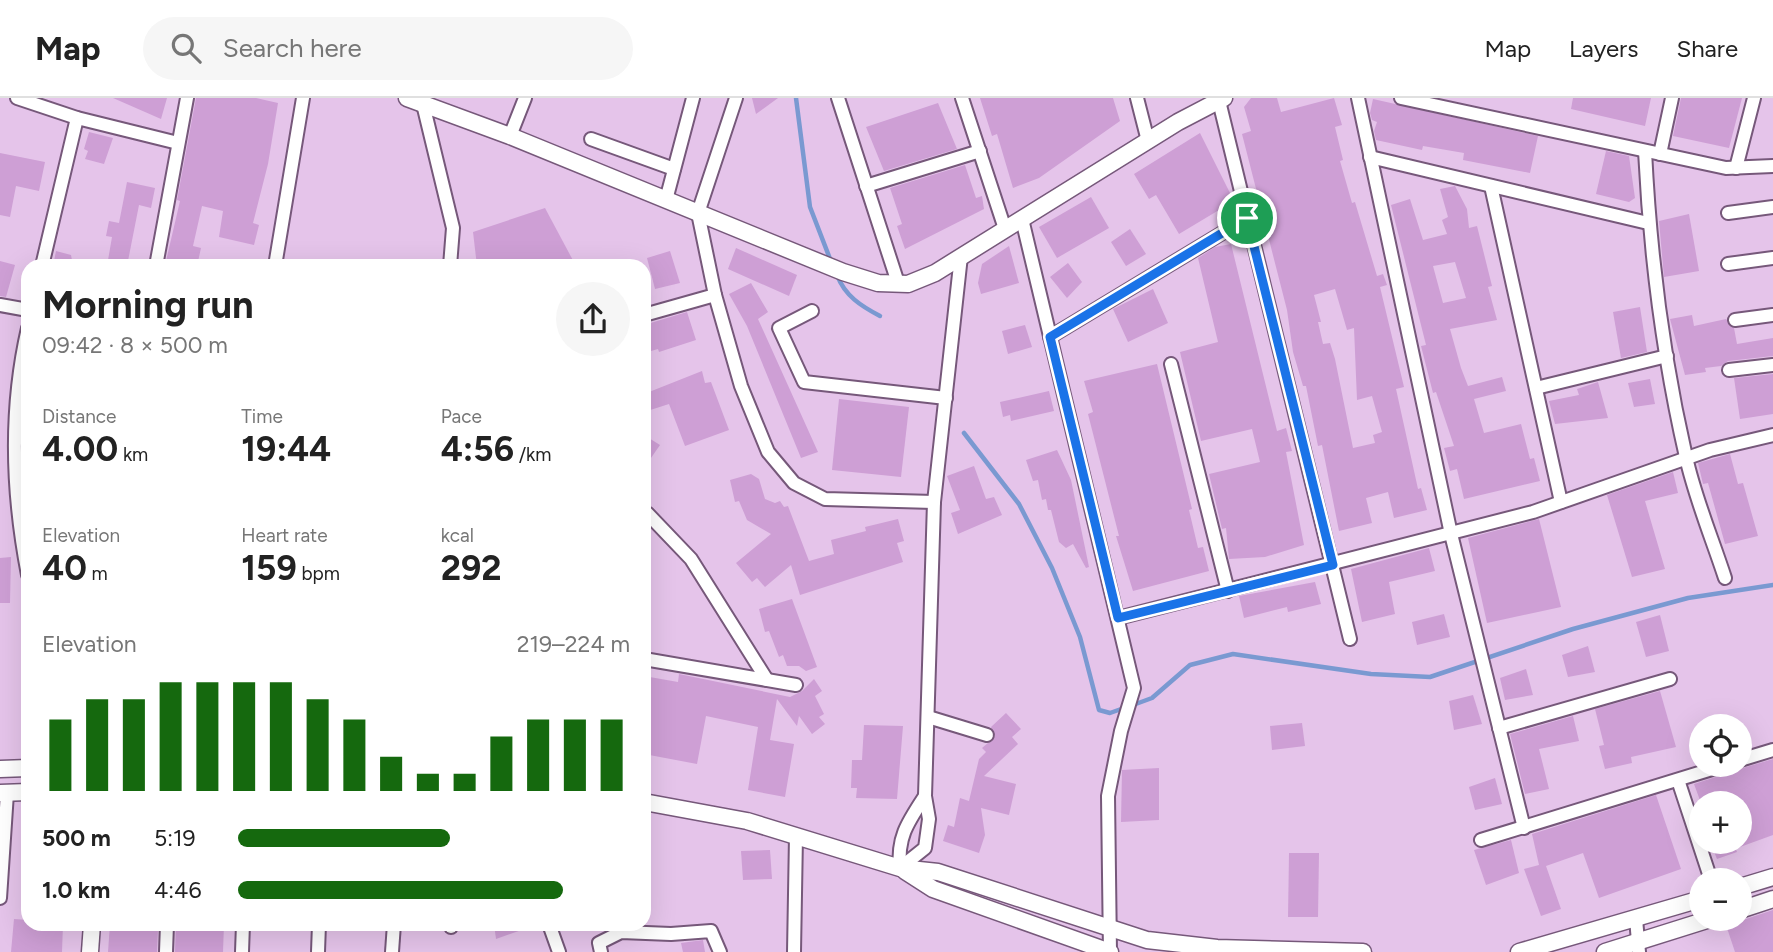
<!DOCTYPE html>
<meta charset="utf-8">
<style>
:root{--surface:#fff;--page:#f6f6f6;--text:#222;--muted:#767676;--line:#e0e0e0;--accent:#15690e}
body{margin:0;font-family:Figtree,sans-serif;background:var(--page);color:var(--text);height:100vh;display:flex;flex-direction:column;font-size:26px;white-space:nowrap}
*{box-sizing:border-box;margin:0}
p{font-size:23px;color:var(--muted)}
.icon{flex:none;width:38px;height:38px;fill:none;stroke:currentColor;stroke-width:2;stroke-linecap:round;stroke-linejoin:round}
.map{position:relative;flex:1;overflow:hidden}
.panel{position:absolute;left:21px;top:161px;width:630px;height:672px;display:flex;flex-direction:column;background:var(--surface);border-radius:21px;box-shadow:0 7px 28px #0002}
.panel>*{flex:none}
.buttons{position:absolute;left:1689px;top:616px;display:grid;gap:14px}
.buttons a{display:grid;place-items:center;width:63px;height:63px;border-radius:50%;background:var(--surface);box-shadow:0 7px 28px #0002;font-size:35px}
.pin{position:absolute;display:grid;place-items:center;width:60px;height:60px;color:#fff;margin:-30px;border:4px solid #fff;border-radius:50%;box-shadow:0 2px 7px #0007}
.round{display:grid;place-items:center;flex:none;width:74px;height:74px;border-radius:37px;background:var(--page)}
.overview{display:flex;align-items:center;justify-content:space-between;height:119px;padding:0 21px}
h1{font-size:38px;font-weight:700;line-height:52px}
.metrics{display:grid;grid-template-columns:repeat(3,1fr);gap:10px;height:119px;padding:7px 21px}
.metrics div{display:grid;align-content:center}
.metrics b{font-size:35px;font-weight:700}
.metrics small{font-size:19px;font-weight:400}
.metrics p{font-size:19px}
.chart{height:196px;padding:14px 21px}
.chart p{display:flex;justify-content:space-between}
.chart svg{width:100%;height:126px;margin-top:7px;stroke:var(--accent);stroke-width:6}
ul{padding:0 21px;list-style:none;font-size:23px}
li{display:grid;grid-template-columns:112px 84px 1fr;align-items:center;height:52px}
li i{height:18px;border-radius:9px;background:var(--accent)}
header{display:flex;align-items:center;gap:42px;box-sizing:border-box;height:98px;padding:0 35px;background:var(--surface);border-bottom:2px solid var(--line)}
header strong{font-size:33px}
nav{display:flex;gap:38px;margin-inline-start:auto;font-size:24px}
.search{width:490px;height:63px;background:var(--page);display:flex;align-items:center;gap:18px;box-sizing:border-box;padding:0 24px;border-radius:38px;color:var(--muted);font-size:26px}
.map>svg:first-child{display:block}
</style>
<header>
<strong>Map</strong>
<div class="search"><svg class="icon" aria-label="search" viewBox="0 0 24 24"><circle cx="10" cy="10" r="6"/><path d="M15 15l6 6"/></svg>Search here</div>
<nav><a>Map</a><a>Layers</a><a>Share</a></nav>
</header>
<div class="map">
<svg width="1773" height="854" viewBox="0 0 1773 854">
<rect width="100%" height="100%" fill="#e5c4ea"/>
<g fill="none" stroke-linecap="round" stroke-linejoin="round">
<!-- stream -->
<g stroke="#7a99d1" stroke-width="4.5">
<polyline points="796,0 810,109 832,166"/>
<path d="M837,177C845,198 861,208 880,218"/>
<polyline points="964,335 1019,406 1052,470 1080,539 1099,612 1110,615 1124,610"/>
<polyline points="1133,607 1152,600 1190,567 1233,556 1371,576 1430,579 1573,531 1688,500 1773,487"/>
</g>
</g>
<!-- building -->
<g fill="#ce9fd5" fill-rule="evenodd">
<polygon points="113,0 167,0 161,21"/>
<polygon points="196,0 256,0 278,5 268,66 253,125 259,127 254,147 219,139 223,113 202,108 193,148 201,150 197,168 185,168 166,163 180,103 177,102"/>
<polygon points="752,0 778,0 756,16"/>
<polygon points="980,0 1113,0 1120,23 1039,80 1013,90 997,36 992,38"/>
<path d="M1251,0H1277L1281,14L1334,0L1342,27L1335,29L1343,62L1340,63L1352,105L1355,104L1377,178L1383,176L1387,187L1380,189L1404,289L1396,291L1418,391L1421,390L1427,412L1394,420L1388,394L1366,400L1372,425L1339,433L1322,347L1318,348L1306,288H1303L1293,254L1287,212L1242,36L1251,33L1244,9ZM1335,191L1347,232L1354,230L1357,302L1372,298L1382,334L1373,337L1375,345L1353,350L1335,261L1330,245L1323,246L1318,224H1321L1314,197Z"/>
<polygon points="1573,0 1651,0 1645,28 1571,11"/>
<polygon points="1681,0 1742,0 1729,50 1673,38"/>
<polygon points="1373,1 1538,38 1530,75 1463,62 1464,55 1423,48 1422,52 1376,42 1374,33 1377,24 1372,22 1370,15"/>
<polygon points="938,5 957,51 884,73 866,29"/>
<polygon points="89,34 113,40 104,66 85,61 88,53 84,51"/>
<polygon points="1200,35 1234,103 1179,136 1156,97 1149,101 1134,76"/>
<polygon points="1606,53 1629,58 1635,100 1629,104 1596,96"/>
<polygon points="0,55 45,64 39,93 16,88 10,119 0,117"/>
<polygon points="965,67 976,100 982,98 984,111 905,151 897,128 902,126 890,90"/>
<polygon points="127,84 155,90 151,110 139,107 127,168 107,168 112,139 106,138 109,123 119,125"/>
<path d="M1455,88L1467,111L1469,130L1477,128L1492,188L1488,189L1497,222L1450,231L1461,270L1468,288L1502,279L1506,293L1474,301L1484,335L1521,326L1530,361L1534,360L1540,383L1464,401L1457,371L1450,373L1444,350L1454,348L1436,294L1433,295L1421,248L1426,247L1391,107L1410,101L1423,142L1447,136L1442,122L1448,119L1440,91ZM1455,164L1466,200L1443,205L1433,168Z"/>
<polygon points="1091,99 1109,130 1057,160 1039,129"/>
<polygon points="545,110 576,168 477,168 473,134"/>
<polygon points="1689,116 1699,173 1664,179 1659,123"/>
<polygon points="1130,131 1146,156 1126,168 1111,144"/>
<polygon points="1231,146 1277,333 1286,330 1292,353 1286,354 1304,447 1265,459 1229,461 1226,430 1222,431 1209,376 1260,364 1252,331 1201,343 1180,254 1218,244 1198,160 1215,149"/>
<polygon points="1009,148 1019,185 981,196 978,185 982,166"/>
<polygon points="736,150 797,177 789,198 728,171"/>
<polygon points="56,153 71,157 73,168 53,168"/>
<polygon points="670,153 680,185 655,191 647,160"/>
<polygon points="0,163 15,167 6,199 0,198"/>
<polygon points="1068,165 1082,184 1067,200 1050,179"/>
<polygon points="751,185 768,214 758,221 818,354 801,360 747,228 729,196"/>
<polygon points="1153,191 1168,225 1128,244 1113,211"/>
<polygon points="1640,209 1647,254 1621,260 1613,214"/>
<polygon points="687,214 696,242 659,254 658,251 644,255 644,227"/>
<polygon points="1692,217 1694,228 1726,221 1734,230 1737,246 1773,240 1773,258 1728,263 1721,268 1705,270 1706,274 1685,277 1670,221"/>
<polygon points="1025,227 1032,249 1008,256 1002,233"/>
<polygon points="1157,266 1192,411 1189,412 1198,450 1203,449 1209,473 1133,493 1116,438 1119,438 1088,316 1093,314 1084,283"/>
<polygon points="702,273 705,285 711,284 729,332 685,348 669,306 644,314 644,296"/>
<polygon points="1773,276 1773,316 1740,321 1734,280"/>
<polygon points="1650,281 1655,306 1634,309 1628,285"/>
<polygon points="1598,284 1608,320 1555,326 1549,303 1579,297 1577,291"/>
<polygon points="1049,293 1054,313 1011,323 1010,317 1003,319 1000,304"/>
<polygon points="839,301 909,309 901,379 832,372"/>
<polygon points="644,337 660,347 644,370"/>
<polygon points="1057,352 1071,382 1089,469 1086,470 1073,446 1066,450 1059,444 1051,412 1048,412 1046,401 1042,402 1038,382 1033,383 1026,362"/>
<polygon points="1730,356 1738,386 1743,385 1758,438 1725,446 1708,385 1703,386 1698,365"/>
<polygon points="974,368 986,401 994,399 1002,417 958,436 951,415 960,412 947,378"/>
<polygon points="1673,374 1678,395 1645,403 1665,471 1632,479 1607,397"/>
<polygon points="751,376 759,381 765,401 775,405 780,403 784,409 788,408 809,463 834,456 831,442 866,433 865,429 898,421 904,443 897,445 903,464 800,497 791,467 765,489 757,480 752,484 736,465 771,436 747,422 739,403 735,404 730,382"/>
<polygon points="1539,421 1561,509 1487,525 1468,440"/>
<polygon points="1429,450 1435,473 1389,484 1395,516 1362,524 1351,471"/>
<polygon points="11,459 10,505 0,505 0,460"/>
<polygon points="1315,484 1321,506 1288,514 1287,509 1244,520 1239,498"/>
<polygon points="792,501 817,569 806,573 799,568 787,568 783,557 779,559 769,533 765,534 759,511"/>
<polygon points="1444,516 1450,539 1417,547 1412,524"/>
<polygon points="1660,517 1669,553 1646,559 1636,524"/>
<polygon points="1588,548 1595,574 1568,579 1562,557"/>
<polygon points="1526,571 1533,597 1505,602 1500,580"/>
<polygon points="679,576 790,599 802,593 814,581 822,593 815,598 824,616 819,619 825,626 812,636 799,618 797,628 777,601 770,642 794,646 785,699 748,692 758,629 706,618 697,666 644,656 644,578 678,584"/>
<polygon points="1660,593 1676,649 1631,659 1632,665 1605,671 1599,648 1604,647 1595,611"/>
<polygon points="1473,597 1482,626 1454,632 1449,603"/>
<polygon points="1006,615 1021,631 1012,639 1018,646 984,678 1016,686 1009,717 981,710 985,737 979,755 943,743 948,727 954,729 960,700 969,703 979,661 986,654 982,650 995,639 991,629"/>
<polygon points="1573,618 1579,643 1539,651 1549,691 1525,696 1510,636"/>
<polygon points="1302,625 1305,648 1272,652 1270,628"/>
<polygon points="864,627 903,628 897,701 856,700 857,690 851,690 852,662 862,662"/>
<polygon points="1773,661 1773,737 1740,749 1740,705 1701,705 1694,686 1728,675 1735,669 1743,670"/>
<polygon points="1159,670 1159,722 1121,724 1122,672"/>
<polygon points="1495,680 1502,706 1475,712 1469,689"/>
<polygon points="1656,697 1681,771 1599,800 1583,755 1546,768 1561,811 1541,818 1524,771 1539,767 1532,736"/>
<polygon points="1511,742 1519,775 1486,787 1474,752"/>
<polygon points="1710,744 1733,744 1737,754 1717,761"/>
<polygon points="770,752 772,781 743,782 741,753"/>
<polygon points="1289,755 1319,755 1318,819 1288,819"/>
<polygon points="1773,812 1773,854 1735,854 1724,821 1743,822"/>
<polygon points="14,821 28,822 28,826 63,826 62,854 11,854"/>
<polygon points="110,826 158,831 157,854 108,854"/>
<polygon points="176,826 224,826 223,854 175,854"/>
<polygon points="494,826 533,826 533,828 496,841"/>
<polygon points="703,842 705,854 683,854 681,845"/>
</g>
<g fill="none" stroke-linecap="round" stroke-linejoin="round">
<defs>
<g id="minor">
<polyline points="17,0 77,20 178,45"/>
<polyline points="736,0 698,115 715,197 741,288 768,354 794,385 825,401 934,404"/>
<polyline points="838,0 898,185"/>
<polyline points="962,0 1005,131"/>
<polyline points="1137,0 1148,43"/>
<polyline points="1358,0 1451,436 1524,730"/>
<polyline points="1401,0 1726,70 1773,68"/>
<polyline points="1219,3 1350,541"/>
<polyline points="423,6 453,130 450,168"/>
<polyline points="510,38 525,0"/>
<polyline points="591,41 674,71"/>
<path d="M1645,53C1650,155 1663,259 1686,359C1695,400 1712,440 1725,480"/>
<polyline points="1660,56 1672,0"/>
<polyline points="1370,59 1648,125"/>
<polyline points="1736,70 1754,0"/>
<polyline points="866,88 980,53"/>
<polyline points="1491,88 1561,404"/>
<polyline points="666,102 693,0"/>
<polyline points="1728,115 1773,109"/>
<polyline points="1022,121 1134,590 1121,633 1108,698 1110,854"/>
<polyline points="1728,166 1773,160"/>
<polyline points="42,168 77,20"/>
<polyline points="156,168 187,0"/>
<polyline points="275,168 303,0"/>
<polyline points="0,207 28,212"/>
<polyline points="812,213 779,230 804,284 946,300"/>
<polyline points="644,217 715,197"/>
<polyline points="1735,222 1773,217"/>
<path d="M28,230C9,312 12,395 28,477"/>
<polyline points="1050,239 1247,120"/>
<polyline points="1171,266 1228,493"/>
<polyline points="1729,272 1773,267"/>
<polyline points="1536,290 1667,258"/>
<polyline points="647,415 691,461 767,582"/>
<polyline points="1118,520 1533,414 1710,352 1773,337"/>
<polyline points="644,561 796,587"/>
<polyline points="928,619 987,637"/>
<polyline points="1499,630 1670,581"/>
<polyline points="1740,662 1773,652"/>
<polyline points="1678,682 1711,782"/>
<polyline points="1481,742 1725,667"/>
<polyline points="900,770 925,750 929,721 925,698 934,404 961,158"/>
<path d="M900,770C897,739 908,724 925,698"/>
<polyline points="0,800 7,695"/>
<polyline points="1636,821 1639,854"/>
<polyline points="451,826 451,829"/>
<polyline points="549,826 559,854"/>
<polyline points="166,854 167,826"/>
<polyline points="242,854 243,826"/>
<polyline points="318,854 319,826"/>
<polyline points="392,854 394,826"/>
<polyline points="601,854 599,845 621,834 671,836 711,833 720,854"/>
<polyline points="794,854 796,738"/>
</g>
<g id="tertiary">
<polyline points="407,0 510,38 843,174 878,185 908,186 935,175 1178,24 1224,0"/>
<polyline points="0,671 28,670"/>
<polyline points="0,695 28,694"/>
<polyline points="644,704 747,723 900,770 938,774 1147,842 1217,850 1363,854"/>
<polyline points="905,773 933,791 1110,854"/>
<polyline points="1740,789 1773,779"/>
<polyline points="1740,812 1773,801"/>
<polyline points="90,854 92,826"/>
<polyline points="1519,854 1701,801"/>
<polyline points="1605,854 1710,821"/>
</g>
</defs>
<!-- minor casing -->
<use href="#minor" stroke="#76587a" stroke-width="16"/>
<!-- tertiary casing -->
<use href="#tertiary" stroke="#76587a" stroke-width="19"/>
<!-- minor -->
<use href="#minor" stroke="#fff" stroke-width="12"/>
<!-- tertiary -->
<use href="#tertiary" stroke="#fff" stroke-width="16"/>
</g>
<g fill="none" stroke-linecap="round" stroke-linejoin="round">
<defs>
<polygon id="route" points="1247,120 1333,467 1118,520 1050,239"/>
</defs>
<!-- route casing -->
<use href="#route" stroke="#fff" stroke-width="14"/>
<!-- route -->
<use href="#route" stroke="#1a73e8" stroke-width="9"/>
</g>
</svg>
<div class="buttons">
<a><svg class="icon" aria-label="locate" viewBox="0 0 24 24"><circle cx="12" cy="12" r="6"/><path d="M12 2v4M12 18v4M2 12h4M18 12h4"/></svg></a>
<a>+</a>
<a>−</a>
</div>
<div class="pin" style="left:1247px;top:120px;background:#1e9e55"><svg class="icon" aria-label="arrive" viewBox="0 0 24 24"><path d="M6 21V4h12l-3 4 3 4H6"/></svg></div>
<section class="panel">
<div class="overview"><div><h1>Morning run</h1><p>09:42 · 8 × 500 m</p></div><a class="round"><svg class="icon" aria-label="share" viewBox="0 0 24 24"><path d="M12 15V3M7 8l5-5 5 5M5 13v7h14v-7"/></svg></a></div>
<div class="metrics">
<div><p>Distance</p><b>4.00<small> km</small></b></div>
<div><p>Time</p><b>19:44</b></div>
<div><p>Pace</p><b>4:56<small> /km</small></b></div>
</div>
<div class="metrics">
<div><p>Elevation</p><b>40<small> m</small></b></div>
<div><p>Heart rate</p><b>159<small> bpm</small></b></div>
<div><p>kcal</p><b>292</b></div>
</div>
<div class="chart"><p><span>Elevation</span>219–224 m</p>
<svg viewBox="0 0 160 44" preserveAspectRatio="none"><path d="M5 44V19M15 44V12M25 44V12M35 44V6M45 44V6M55 44V6M65 44V6M75 44V12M85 44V19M95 44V32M105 44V38M115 44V38M125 44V25M135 44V19M145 44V19M155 44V19"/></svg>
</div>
<ul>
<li><b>500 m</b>5:19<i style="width:54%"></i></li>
<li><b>1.0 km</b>4:46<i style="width:83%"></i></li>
</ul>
</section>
</div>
